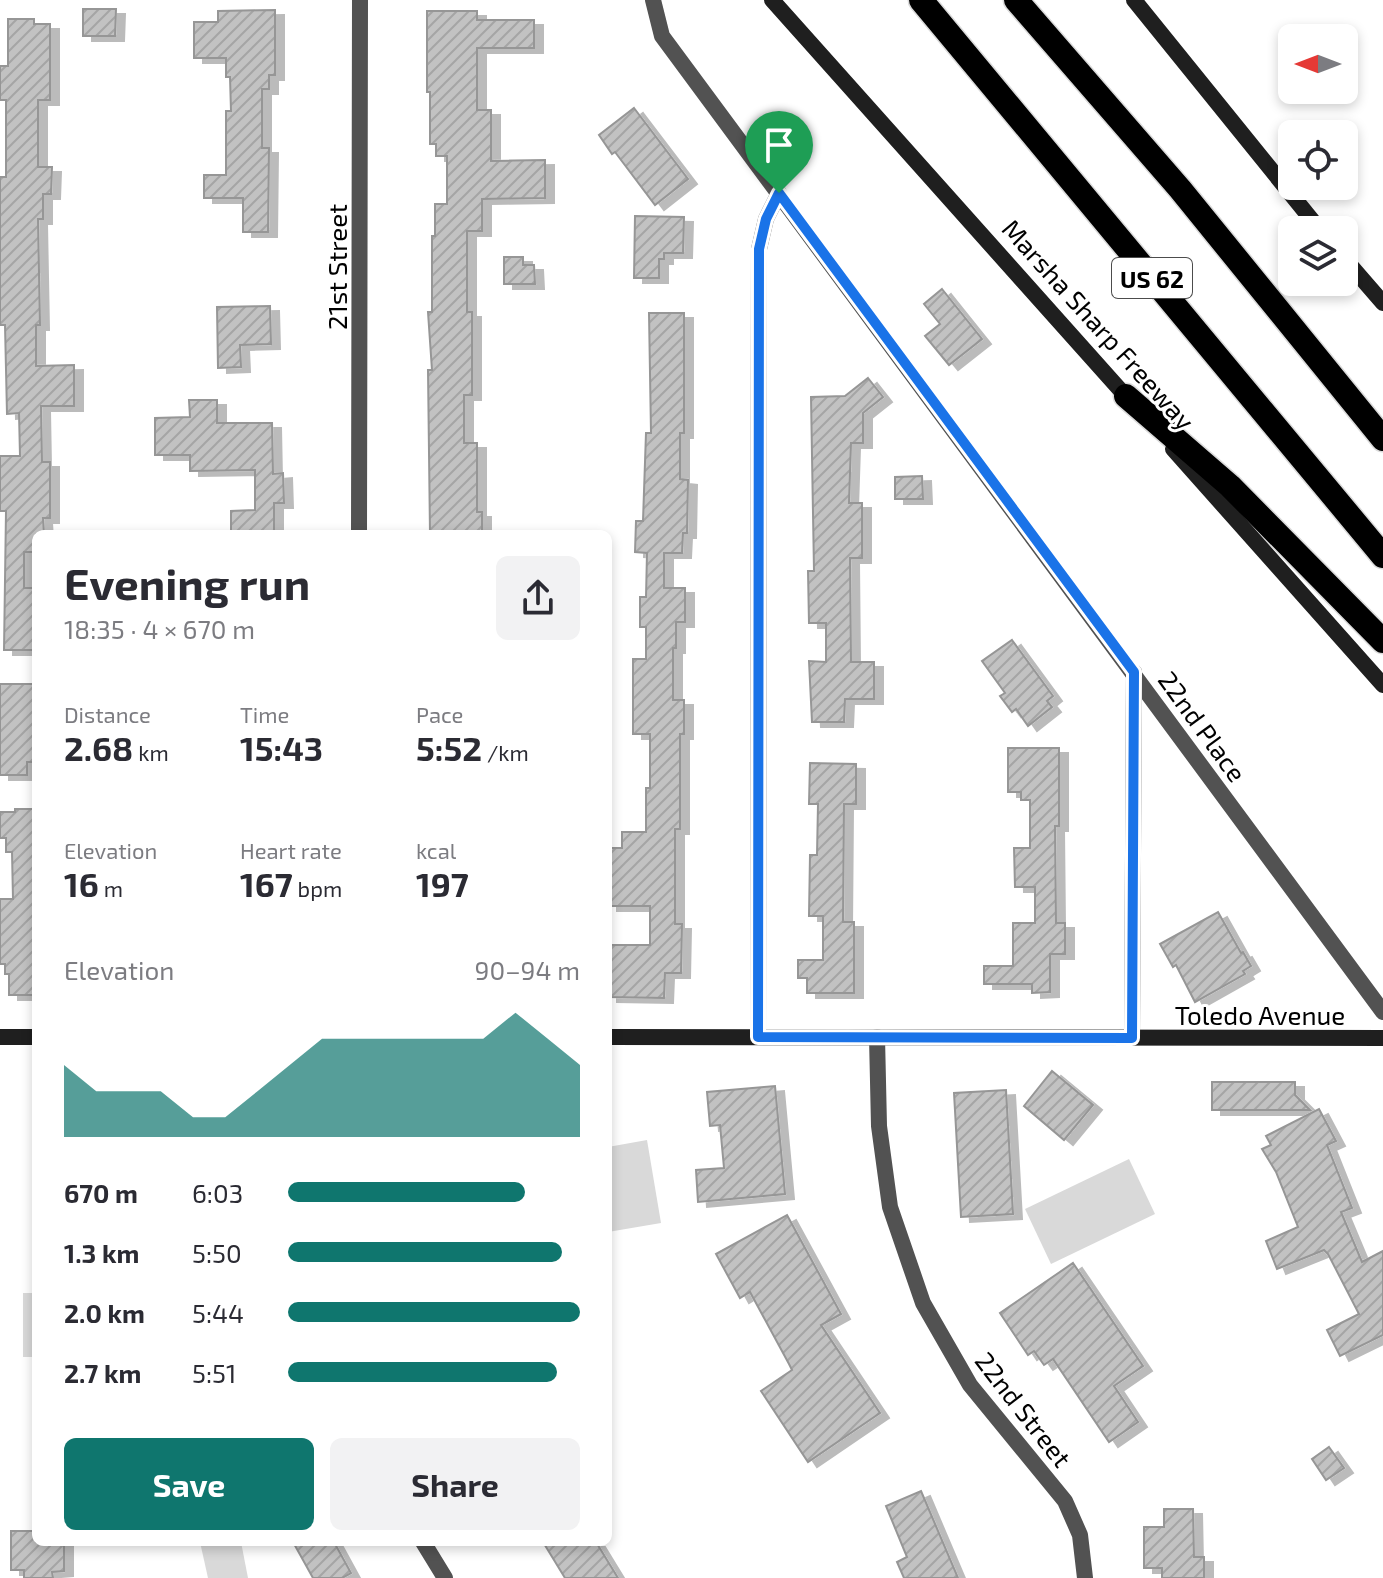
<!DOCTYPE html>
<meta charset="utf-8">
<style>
:root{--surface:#fff;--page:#f2f2f3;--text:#2b2b33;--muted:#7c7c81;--accent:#0f766e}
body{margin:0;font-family:"Exo 2",sans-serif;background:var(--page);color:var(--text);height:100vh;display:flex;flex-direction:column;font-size:30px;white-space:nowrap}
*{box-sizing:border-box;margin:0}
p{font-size:26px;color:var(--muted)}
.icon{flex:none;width:44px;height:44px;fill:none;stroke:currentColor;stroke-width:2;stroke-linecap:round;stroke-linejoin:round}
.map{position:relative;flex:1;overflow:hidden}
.side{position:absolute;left:32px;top:530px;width:580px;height:1016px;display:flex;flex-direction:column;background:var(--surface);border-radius:12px;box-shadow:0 4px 12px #0003}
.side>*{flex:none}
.needle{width:52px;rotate:270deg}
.fabs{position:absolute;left:1278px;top:24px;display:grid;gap:16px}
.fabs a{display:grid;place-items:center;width:80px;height:80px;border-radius:12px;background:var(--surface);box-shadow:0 4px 12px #0003;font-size:40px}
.pin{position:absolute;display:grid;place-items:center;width:68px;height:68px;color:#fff;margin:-82px -34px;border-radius:50% 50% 50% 0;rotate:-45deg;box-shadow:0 0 8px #0007}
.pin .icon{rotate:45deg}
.round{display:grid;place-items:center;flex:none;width:84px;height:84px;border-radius:12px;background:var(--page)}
.overview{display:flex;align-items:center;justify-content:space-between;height:136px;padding:0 32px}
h1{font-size:44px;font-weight:700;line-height:60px}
.metrics{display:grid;grid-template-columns:repeat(3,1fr);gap:12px;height:136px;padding:8px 32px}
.metrics div{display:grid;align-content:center}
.metrics b{font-size:34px;font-weight:700}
.metrics small{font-size:22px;font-weight:400}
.metrics p{font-size:22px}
.chart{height:224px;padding:16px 32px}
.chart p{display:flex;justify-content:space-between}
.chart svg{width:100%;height:144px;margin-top:8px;fill:var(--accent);opacity:.7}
.cta{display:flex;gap:16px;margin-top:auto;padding:16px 32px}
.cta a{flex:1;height:92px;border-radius:12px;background:var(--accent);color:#fff;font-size:32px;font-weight:700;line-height:92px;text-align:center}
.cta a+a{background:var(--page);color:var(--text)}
ul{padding:0 32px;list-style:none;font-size:26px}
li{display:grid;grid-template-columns:128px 96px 1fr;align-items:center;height:60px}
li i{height:20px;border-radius:10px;background:var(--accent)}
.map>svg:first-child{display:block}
</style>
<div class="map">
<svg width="1383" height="1578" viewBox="0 0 1383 1578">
<defs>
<pattern id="building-hatch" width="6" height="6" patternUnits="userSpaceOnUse" patternTransform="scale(2)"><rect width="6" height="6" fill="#c2c2c2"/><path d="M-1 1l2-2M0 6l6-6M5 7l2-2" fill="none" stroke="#a5a5a5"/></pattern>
<filter id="shadow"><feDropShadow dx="9" dy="5" stdDeviation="0" flood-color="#0004"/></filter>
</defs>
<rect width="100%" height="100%" fill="#fff"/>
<!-- pitch -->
<g fill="#d9d9d9">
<polygon points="647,1140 661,1223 608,1232 608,1147"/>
<polygon points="1129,1159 1155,1214 1051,1264 1025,1209"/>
<rect x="23" y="1293" width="13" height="64"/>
<polygon points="200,1542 241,1542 248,1578 208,1578"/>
</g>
<!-- building -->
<g fill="url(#building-hatch)" stroke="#969696" stroke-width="2" filter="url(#shadow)">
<polygon points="83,9 116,9 115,36 83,36"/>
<polygon points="275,10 275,75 269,75 269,89 262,89 262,148 269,148 268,232 243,232 243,198 204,198 204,175 226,175 226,111 231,111 230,77 226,77 226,58 194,58 194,22 218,22 218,11"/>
<polygon points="427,11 477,11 477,20 534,20 534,48 477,48 477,110 491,110 491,161 545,160 545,198 482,199 482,231 467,231 467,312 472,312 472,395 464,395 464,443 477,443 477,512 482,512 482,534 430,534 428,370 432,370 428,312 432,312 432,236 435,236 435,204 447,204 447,156 436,156 436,144 430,144 430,92 427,92"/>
<polygon points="8,19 34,19 34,24 50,24 50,100 38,100 38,167 52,167 51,194 43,194 43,219 38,219 40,325 36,325 36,366 74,365 74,406 41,406 42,462 50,462 50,518 43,518 44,534 36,534 36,552 24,552 24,588 36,588 36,650 4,650 6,511 0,511 0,456 20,456 19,413 7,414 5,325 0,325 0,177 6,177 6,100 0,100 0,66 8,66"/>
<polygon points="634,108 688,179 655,205 615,152 612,154 599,135"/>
<polygon points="635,216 684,217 683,253 664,253 664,259 659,259 659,278 634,278"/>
<polygon points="504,257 523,257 523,265 534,265 535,284 504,284"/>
<polygon points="942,289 982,339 949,365 925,336 940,324 924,304"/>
<polygon points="270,306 271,344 240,345 241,367 218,368 217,307"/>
<polygon points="649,313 684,313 684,433 680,433 680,479 688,480 687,533 683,533 682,553 664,553 664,588 685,588 685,622 676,622 676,648 673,648 673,700 684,700 684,734 680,734 680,829 675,829 675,924 682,924 681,973 665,973 664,998 608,997 608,945 650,945 650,906 608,906 608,848 622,848 622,832 646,832 646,788 650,788 650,734 633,734 633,659 646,659 646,627 640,627 640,597 646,597 647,553 635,552 636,521 643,521 646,433 651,433"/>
<polygon points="868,378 883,397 863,413 863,443 851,443 849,503 862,503 862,558 850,558 851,662 874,662 874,699 845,699 844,722 812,722 809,661 826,662 826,623 809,623 808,571 814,571 811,397 845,396"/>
<polygon points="189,400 217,400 217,423 272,423 273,474 283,473 284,503 274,503 274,534 231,534 231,511 255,510 255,470 190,471 190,455 155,455 155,418 190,417"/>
<polygon points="922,476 923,499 895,499 895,477"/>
<polygon points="1012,640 1053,696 1047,701 1052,707 1028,726 1016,709 1012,712 1000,696 1005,693 982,661"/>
<polygon points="0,684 36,684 36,762 27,762 27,775 0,775"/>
<polygon points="1008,748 1059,748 1059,826 1055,826 1056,923 1065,923 1065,954 1050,954 1050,992 1032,993 1032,984 984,984 984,966 1013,966 1013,923 1035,923 1035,887 1015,887 1014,848 1030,848 1030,800 1021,800 1021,792 1008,792"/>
<polygon points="810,763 856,764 856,804 844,804 843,922 854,922 854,993 807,993 807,978 798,978 798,960 823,960 823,916 809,916 810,855 817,855 818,804 809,804"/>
<polygon points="15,809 36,809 36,995 9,995 9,974 5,974 5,964 0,964 0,899 13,899 12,852 6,852 6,838 0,838 0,812 15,812"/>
<polygon points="1218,912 1241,953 1243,952 1251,966 1243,971 1245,974 1195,1002 1176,965 1173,967 1160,944"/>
<polygon points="1052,1071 1093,1105 1064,1140 1024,1106"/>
<polygon points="1212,1082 1295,1082 1295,1095 1310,1110 1212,1110"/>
<polygon points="775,1086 785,1194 698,1202 696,1170 724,1168 720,1125 710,1126 707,1092"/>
<polygon points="1006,1090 1013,1214 961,1217 954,1093"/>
<polygon points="1319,1109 1336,1141 1327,1145 1352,1208 1341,1212 1362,1262 1383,1251 1383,1335 1340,1356 1327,1330 1359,1314 1328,1254 1324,1250 1277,1269 1266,1241 1298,1227 1276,1172 1262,1149 1271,1145 1266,1136"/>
<polygon points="787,1215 841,1314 821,1325 880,1413 808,1462 761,1391 792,1370 789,1364 750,1292 740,1298 716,1254"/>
<polygon points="1073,1263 1143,1366 1114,1386 1138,1422 1109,1442 1053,1359 1044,1365 1034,1351 1028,1355 1000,1313"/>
<polygon points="1329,1447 1344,1468 1326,1480 1312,1459"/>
<polygon points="921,1491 958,1578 904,1578 897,1562 907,1557 886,1506"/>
<polygon points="1164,1509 1193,1509 1194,1557 1204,1557 1204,1578 1162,1578 1162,1568 1144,1568 1144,1527 1164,1527"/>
<polygon points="11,1531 36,1531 36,1542 64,1542 64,1571 52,1572 53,1578 24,1578 24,1570 11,1570"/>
<polygon points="293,1542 334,1542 351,1573 342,1578 313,1578"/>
<polygon points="543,1542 596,1542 618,1578 565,1578"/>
</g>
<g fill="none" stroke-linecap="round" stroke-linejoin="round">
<defs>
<g id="highway">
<polyline points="921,0 1383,556"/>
<polyline points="1016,0 1180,189 1383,439"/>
<polyline points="1126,396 1230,486 1383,641"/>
</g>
</defs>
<!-- highway casing -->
<use href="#highway" stroke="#dbdbdb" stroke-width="27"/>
<!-- street -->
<g stroke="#525252" stroke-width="16">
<polyline points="653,0 662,36 1383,1012"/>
<polyline points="359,534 360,0"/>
<polyline points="758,1037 759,249 766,219 779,193"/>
<polyline points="877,1037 879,1126 890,1207 923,1303 970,1385 1065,1501 1080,1535 1085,1578"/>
<polyline points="1132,1038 1134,672"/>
<polyline points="423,1542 445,1578"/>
</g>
<!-- secondary -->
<g stroke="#1f1f1f" stroke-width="16">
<polyline points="772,0 1131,402"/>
<polyline points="1134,0 1320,230"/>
<polyline points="1344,258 1383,303"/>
<polyline points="1173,449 1383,685"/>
<polyline points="0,1037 36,1037"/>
<polyline points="608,1037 1383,1038"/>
</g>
<!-- highway -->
<use href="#highway" stroke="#000" stroke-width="24"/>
</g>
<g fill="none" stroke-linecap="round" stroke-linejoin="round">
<defs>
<polygon id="route" points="779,193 1134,672 1132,1038 758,1037 759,249 766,219"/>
</defs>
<!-- route casing -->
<use href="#route" stroke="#fff" stroke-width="16"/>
<!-- route -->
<use href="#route" stroke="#1a73e8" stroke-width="10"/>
</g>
<g text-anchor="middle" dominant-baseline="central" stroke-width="6" stroke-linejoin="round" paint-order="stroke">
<!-- shield labels -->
<rect fill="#fff" stroke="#4c4c4c" stroke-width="2" x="1112" y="258" width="80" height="40" rx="6"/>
<g font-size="24" font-weight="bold" fill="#000">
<text x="1152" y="278">US 62</text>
</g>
<!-- street labels -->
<g font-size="26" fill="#000" stroke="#fff">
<text transform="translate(336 267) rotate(-90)">21st Street</text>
<text transform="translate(1099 324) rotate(48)">Marsha Sharp Freeway</text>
<text transform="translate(1203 726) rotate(54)">22nd Place</text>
<text x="1260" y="1014">Toledo Avenue</text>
<text transform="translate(1024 1409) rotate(52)">22nd Street</text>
</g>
</g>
</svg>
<div class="fabs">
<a><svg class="needle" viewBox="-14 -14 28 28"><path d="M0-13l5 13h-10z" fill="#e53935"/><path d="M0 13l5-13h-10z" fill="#7c7c81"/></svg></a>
<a><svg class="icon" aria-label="locate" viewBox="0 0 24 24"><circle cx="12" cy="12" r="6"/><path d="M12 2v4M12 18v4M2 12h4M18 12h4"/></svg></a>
<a><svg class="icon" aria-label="layers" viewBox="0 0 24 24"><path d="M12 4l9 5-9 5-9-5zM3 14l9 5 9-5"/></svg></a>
</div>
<div class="pin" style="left:779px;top:193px;background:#1e9e55"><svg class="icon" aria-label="arrive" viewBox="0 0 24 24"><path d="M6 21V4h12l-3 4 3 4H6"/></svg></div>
<section class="side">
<div class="overview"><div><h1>Evening run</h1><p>18:35 · 4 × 670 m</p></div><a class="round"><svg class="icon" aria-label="share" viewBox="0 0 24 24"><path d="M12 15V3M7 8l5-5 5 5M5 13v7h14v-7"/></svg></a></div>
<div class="metrics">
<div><p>Distance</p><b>2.68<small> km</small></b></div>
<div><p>Time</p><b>15:43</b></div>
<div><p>Pace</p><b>5:52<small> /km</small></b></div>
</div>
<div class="metrics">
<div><p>Elevation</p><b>16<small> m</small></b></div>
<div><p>Heart rate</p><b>167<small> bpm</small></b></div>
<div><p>kcal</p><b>197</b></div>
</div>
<div class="chart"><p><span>Elevation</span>90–94 m</p>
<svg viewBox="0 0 160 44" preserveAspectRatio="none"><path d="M0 44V22L10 30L20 30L30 30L40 38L50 38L60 30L70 22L80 14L90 14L100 14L110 14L120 14L130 14L140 6L150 14L160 22V44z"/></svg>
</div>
<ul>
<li><b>670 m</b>6:03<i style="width:81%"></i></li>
<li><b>1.3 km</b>5:50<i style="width:94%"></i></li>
<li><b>2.0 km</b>5:44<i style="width:100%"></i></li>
<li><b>2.7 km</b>5:51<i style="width:92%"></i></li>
</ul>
<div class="cta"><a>Save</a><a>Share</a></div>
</section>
</div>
